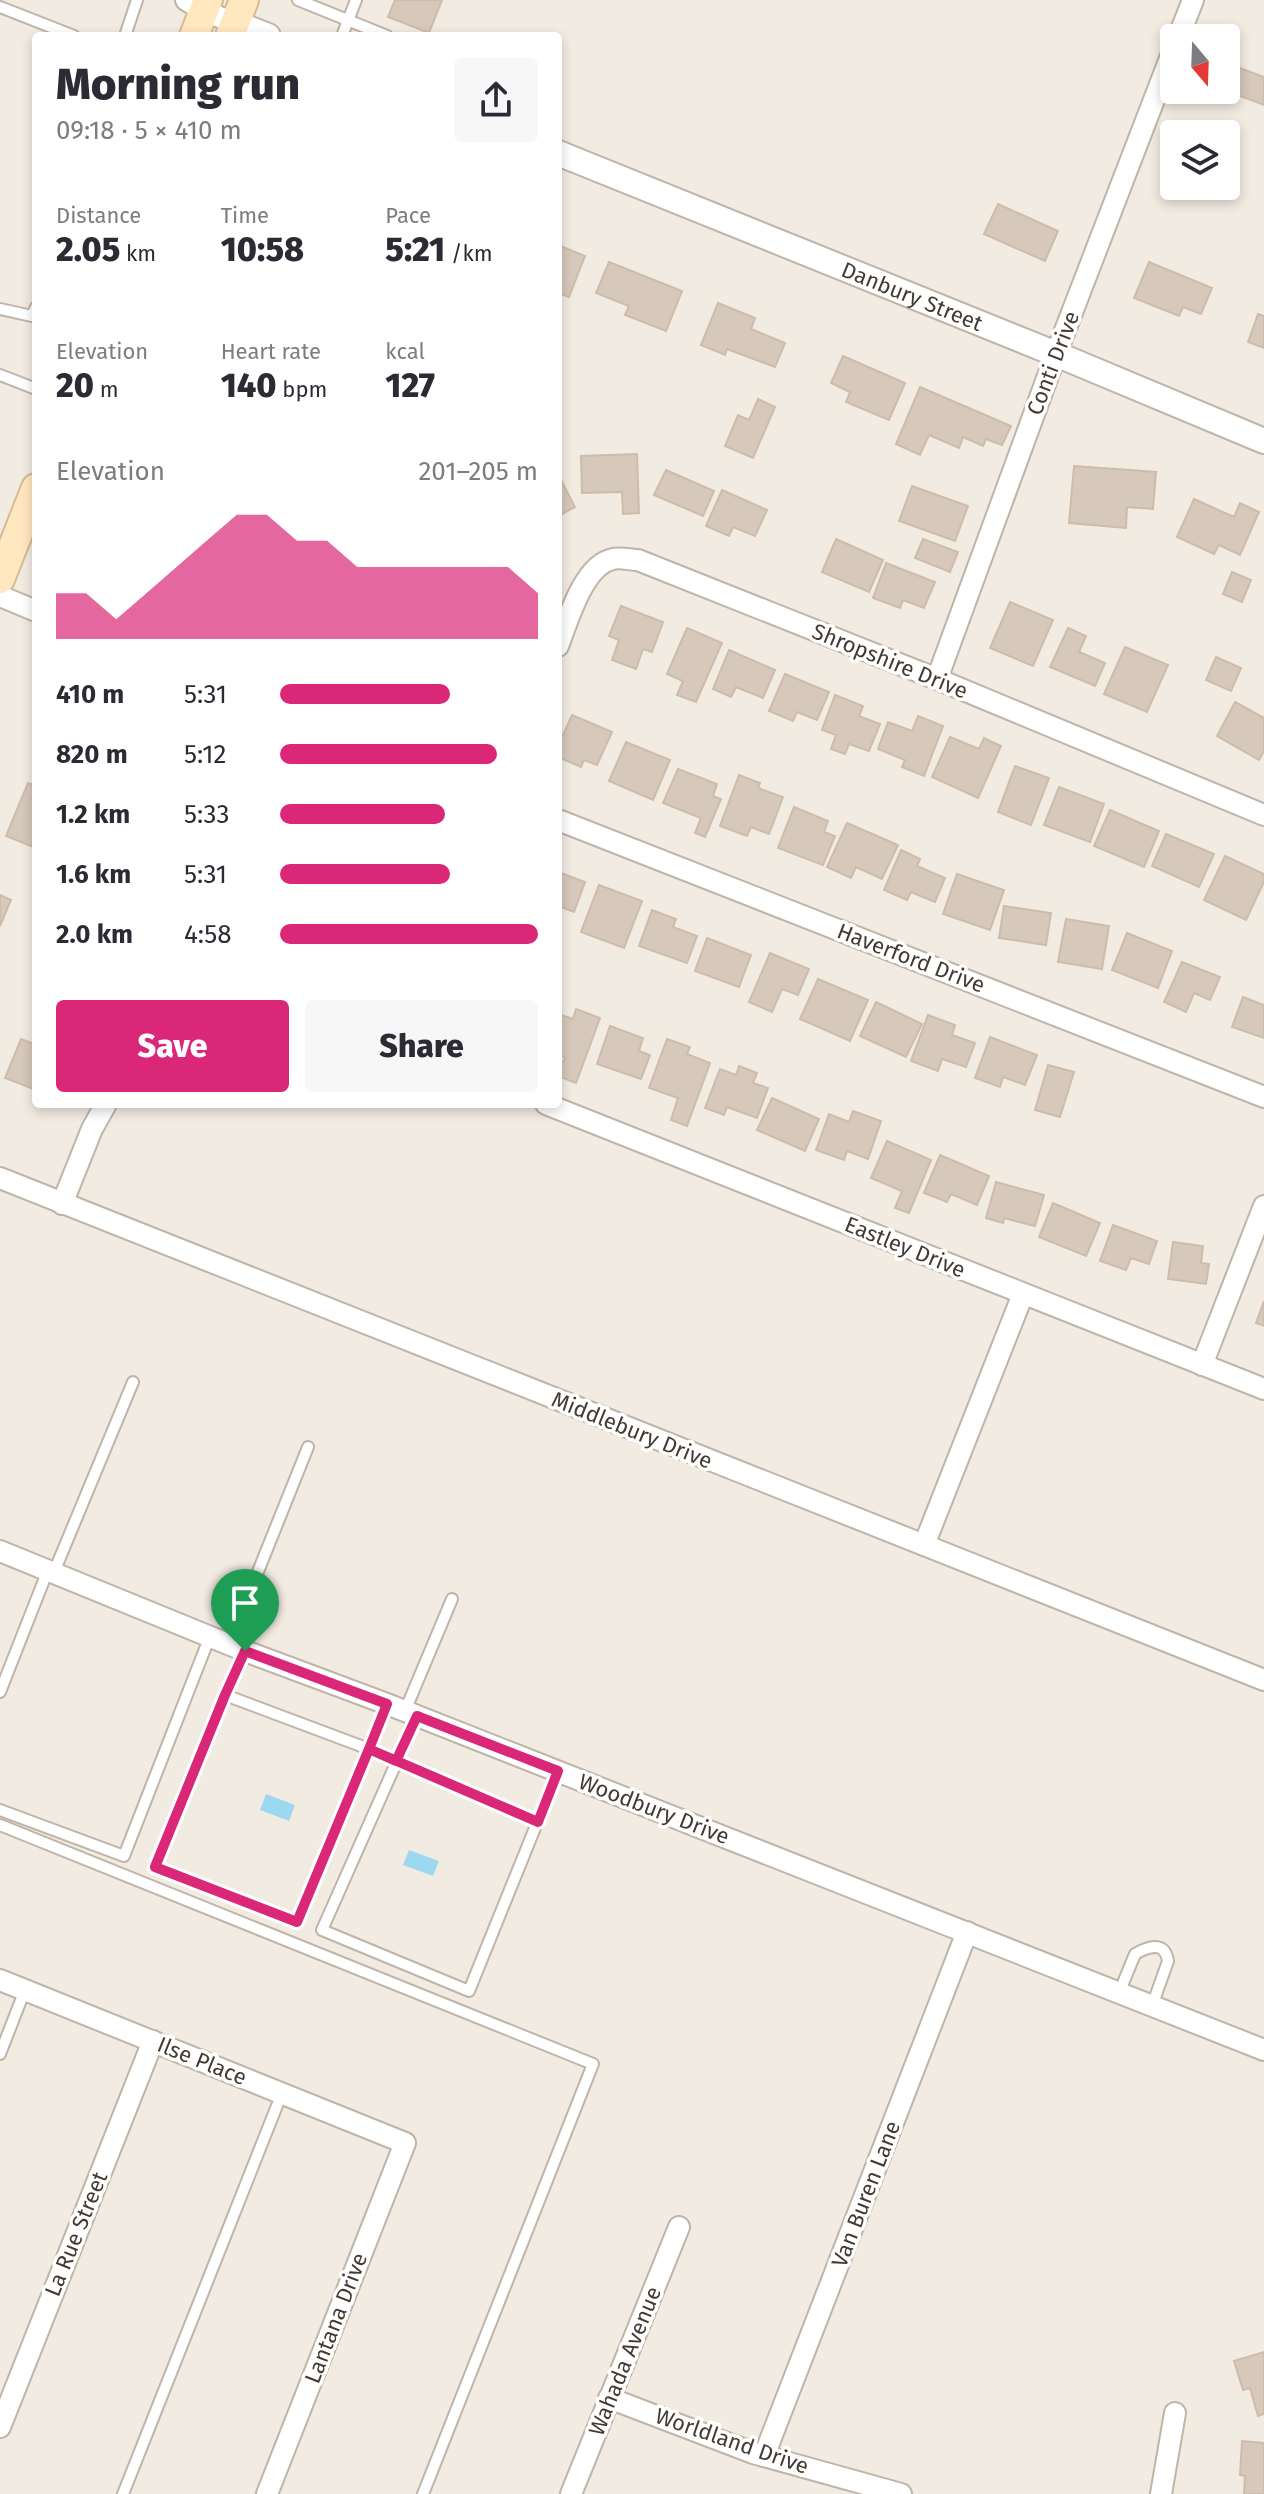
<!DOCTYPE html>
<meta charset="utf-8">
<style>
:root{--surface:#fff;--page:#f7f7f7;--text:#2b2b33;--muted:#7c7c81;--accent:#db2777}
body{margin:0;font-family:"Fira Sans",sans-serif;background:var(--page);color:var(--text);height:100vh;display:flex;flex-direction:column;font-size:30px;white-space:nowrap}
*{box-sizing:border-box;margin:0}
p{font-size:26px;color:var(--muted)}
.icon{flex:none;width:44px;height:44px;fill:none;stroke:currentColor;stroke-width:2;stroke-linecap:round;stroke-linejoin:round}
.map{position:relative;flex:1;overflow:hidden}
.drawer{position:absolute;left:32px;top:32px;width:530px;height:1076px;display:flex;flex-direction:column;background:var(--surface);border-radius:8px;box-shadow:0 4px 12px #0003}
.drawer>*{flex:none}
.needle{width:52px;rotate:161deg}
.buttons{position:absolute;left:1160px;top:24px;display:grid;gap:16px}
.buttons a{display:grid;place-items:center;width:80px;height:80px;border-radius:8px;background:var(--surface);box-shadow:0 4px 12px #0003;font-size:40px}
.pin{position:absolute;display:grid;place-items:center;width:68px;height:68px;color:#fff;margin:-82px -34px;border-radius:50% 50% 50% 0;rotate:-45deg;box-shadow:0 0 8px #0007}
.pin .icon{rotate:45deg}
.round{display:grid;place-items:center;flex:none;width:84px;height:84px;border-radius:8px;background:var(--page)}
.head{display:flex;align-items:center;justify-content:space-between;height:136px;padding:0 24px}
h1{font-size:44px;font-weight:800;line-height:60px}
.stats{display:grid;grid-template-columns:repeat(3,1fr);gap:12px;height:136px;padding:8px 24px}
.stats div{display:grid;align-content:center}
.stats b{font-size:34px;font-weight:800}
.stats small{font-size:22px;font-weight:400}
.stats p{font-size:22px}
.chart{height:224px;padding:16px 24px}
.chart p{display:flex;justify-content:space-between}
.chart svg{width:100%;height:144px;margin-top:8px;fill:var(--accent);opacity:.7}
.action{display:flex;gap:16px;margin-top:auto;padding:16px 24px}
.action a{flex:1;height:92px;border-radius:8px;background:var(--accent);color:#fff;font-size:32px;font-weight:800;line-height:92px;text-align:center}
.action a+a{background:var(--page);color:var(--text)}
ul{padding:0 24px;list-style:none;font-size:26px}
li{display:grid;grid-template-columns:128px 96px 1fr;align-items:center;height:60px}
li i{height:20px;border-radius:10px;background:var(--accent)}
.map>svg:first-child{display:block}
</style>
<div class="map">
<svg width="1264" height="2494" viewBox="0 0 1264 2494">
<rect width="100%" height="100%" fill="#f2ebe2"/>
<!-- water -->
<g fill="#9cd9f1">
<polygon points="266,1794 295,1805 289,1821 260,1810"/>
<polygon points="409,1850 439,1861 433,1876 403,1865"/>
</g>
<!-- building -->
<g fill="#d6c8bb" stroke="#cebcab" stroke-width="2">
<polygon points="395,0 442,0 429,33 388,17"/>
<polygon points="1232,65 1264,77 1264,105 1224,90"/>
<polygon points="998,204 1058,231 1045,261 984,234"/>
<polygon points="558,245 585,256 569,297 558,293"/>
<polygon points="609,262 682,291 666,331 625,315 629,306 596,293"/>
<polygon points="1149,262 1212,288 1201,314 1183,307 1179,316 1134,298"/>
<polygon points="718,303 755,318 751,329 785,343 775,367 727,349 725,355 701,345"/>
<polygon points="1258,314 1264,316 1264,348 1248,342"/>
<polygon points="843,356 905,383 889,420 846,402 850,392 831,383"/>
<polygon points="920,387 1011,426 1002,445 986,439 983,446 963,437 959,448 929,435 920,455 896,444"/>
<polygon points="758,399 775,407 753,458 725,446 738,415 749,420"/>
<polygon points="637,454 639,513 623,514 622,492 582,493 581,456"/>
<polygon points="1074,466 1156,472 1153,509 1127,507 1126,528 1069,523"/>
<polygon points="666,470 714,491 703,516 654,495"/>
<polygon points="560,478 575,507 558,516 558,480"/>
<polygon points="912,486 968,506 955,541 899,521"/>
<polygon points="722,490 767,510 755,536 733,527 729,536 706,526"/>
<polygon points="1194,499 1234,517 1240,503 1259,512 1240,555 1219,545 1214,554 1177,537"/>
<polygon points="836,539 883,560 869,592 822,572"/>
<polygon points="923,539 958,552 950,572 915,558"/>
<polygon points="886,563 935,582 924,608 903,600 900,608 873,598"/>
<polygon points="1232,572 1251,580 1242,602 1223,594"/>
<polygon points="1010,602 1053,620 1033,666 990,648"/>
<polygon points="621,606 663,622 652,652 643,649 636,669 612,660 619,640 609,636"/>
<polygon points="687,628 722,643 696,702 677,695 683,681 667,674"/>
<polygon points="1068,628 1086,636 1079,652 1105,663 1095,686 1050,667"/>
<polygon points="1125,647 1168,665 1147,712 1104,694"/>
<polygon points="729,650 775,670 763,698 736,687 731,697 713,689"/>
<polygon points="1216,657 1241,668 1231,691 1206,680"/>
<polygon points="785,674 829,692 817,720 797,712 793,721 769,711"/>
<polygon points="835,695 863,706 859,716 880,724 869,751 849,744 845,754 831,749 836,735 822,730"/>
<polygon points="1235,702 1264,718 1264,751 1259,760 1217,736"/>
<polygon points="572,715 612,732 597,765 584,760 581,767 558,757 558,746"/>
<polygon points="918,716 943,726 924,776 902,767 905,760 878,749 888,722 912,731"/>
<polygon points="950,737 979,749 984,738 1001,746 978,798 932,777"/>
<polygon points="626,742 670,760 653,800 609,781"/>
<polygon points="1015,766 1049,778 1031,825 998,812"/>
<polygon points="678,769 717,784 713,796 721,799 705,837 695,833 701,818 663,803"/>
<polygon points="739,775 760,783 758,788 783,797 769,834 751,827 747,836 720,826"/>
<polygon points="28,783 36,786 36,835 31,846 6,836"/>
<polygon points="1059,787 1104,804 1090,842 1044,825"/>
<polygon points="794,807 828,821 824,832 835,836 823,865 778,848"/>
<polygon points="1110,810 1159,831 1144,867 1094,846"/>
<polygon points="847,823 898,845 882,879 856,867 851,878 827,867"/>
<polygon points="1166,834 1214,854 1199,887 1152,866"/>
<polygon points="901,850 920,859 917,866 945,878 935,902 911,892 907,900 884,890"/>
<polygon points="1225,856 1264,874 1264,882 1246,920 1204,900"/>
<polygon points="558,872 585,882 574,912 558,906"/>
<polygon points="957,874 1004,890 990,930 943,914"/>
<polygon points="599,885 642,901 624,948 581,932"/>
<polygon points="0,895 11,900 0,926"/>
<polygon points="1004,906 1051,913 1046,945 999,938"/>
<polygon points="652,910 676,919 673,927 697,936 687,963 639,946"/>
<polygon points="1066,919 1109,926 1102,969 1058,962"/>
<polygon points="1127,933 1172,951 1158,988 1112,970"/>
<polygon points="707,938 751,955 739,987 695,971"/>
<polygon points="770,953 809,969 798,995 782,989 772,1012 749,1002"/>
<polygon points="1182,962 1220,977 1210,1000 1194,993 1186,1012 1164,1002"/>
<polygon points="818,979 868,1000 850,1041 800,1019"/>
<polygon points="1243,997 1264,1005 1264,1038 1232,1027"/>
<polygon points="876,1002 922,1024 906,1057 860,1036"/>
<polygon points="576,1009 600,1018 576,1083 558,1076 565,1057 558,1054 558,1014 573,1019"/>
<polygon points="928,1015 955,1025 952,1035 975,1043 966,1067 942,1059 938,1071 911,1061"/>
<polygon points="610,1026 643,1038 639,1051 650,1055 641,1079 597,1064"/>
<polygon points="990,1037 1037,1055 1025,1085 1003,1077 1000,1087 975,1078"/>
<polygon points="21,1039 36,1045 36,1090 5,1078"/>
<polygon points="667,1039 690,1047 687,1054 710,1063 687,1126 671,1120 678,1098 649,1088"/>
<polygon points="1048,1065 1074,1072 1060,1117 1035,1110"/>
<polygon points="739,1066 757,1073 753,1083 768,1088 757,1118 727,1107 724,1115 705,1108 720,1069 736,1075"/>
<polygon points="772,1098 819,1119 805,1151 757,1130"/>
<polygon points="853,1111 881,1121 868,1159 847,1151 844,1160 816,1150 829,1114 849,1122"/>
<polygon points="887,1141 931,1160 909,1213 895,1208 902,1191 871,1178"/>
<polygon points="940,1155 989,1176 977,1205 951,1194 947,1202 924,1193"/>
<polygon points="996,1182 1044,1195 1035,1226 1004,1218 1003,1223 986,1218"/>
<polygon points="1053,1203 1100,1223 1086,1256 1039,1237"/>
<polygon points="1113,1225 1157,1241 1149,1264 1131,1258 1126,1270 1100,1261"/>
<polygon points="1173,1242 1203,1246 1201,1263 1209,1264 1206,1284 1168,1279"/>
<polygon points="1264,1301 1264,1326 1256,1323"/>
<polygon points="1264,2352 1264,2414 1258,2416 1250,2388 1243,2390 1234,2361"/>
<polygon points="1242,2441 1264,2443 1264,2494 1244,2494 1245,2476 1240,2475"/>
</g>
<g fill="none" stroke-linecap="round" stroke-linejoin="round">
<defs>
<g id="service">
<polyline points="298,0 387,36"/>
<polyline points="0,7 74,36"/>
<polyline points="125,36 137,0"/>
<polyline points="342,36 356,0"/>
<polyline points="0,309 32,316 36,307"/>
<polyline points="0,375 36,389"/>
<polyline points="54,1572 133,1382"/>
<polyline points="229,1644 308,1447"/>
<polyline points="245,1651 225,1695 155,1867 297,1922 387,1704"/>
<polyline points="0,1692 48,1570"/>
<polyline points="225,1695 369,1749 538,1822"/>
<polyline points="405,1711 452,1599"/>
<polyline points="417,1716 322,1930 469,1991 558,1771"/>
<polyline points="0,1810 124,1856 210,1636"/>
<polyline points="0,1825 593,2064 423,2494"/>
<path d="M1119,1993L1135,1954C1147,1947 1165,1940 1168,1961L1152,2006"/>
<polyline points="0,2054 25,1990"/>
<polyline points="123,2494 282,2093"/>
</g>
<g id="minor">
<polyline points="186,0 204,11 235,23"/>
<polyline points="1178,38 1193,0"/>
<polyline points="0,596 36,611"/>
<path d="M558,646C568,621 583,565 613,559C620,557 631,560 638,560L937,679L1264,815"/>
<polyline points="937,679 1056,354 1174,48"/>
<polyline points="558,820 1264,1097"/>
<polyline points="546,1104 1264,1389"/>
<polyline points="0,1178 1264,1680"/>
<polyline points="62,1204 92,1129 106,1104"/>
<polyline points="1202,1365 1264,1206"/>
<polyline points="924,1545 1023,1294"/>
<polyline points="0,1551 245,1651 387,1704 1264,2050"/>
<polyline points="0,1980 405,2143 267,2494"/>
<polyline points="609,2398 753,2453 901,2494"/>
<polyline points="0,2427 153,2041"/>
<polyline points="764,2456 967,1932"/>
<polyline points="571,2494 679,2227"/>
<polyline points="1161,2494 1175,2413"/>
</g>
<g id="tertiary">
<polyline points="235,23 268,36"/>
<path id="s1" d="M558,153L1056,354L1264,441"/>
</g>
<g id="secondary">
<polyline points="194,36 208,0"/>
<polyline points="230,36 244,0"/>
<polyline points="0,579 36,488"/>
</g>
</defs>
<!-- service casing -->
<use href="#service" stroke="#c0b4a8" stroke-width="14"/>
<!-- minor casing -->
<use href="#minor" stroke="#c0b4a8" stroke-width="24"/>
<!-- tertiary casing -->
<use href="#tertiary" stroke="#c0b4a8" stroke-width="28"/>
<!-- secondary casing -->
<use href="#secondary" stroke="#d6bc93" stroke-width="32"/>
<!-- service -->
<use href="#service" stroke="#fff" stroke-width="10"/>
<!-- minor -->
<use href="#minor" stroke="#fff" stroke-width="20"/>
<!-- tertiary -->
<use href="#tertiary" stroke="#fff" stroke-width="24"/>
<!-- secondary -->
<use href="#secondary" stroke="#ffe7bf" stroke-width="28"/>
</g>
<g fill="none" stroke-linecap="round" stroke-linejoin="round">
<defs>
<polyline id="route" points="245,1651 225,1695 155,1867 297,1922 369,1749 396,1761 417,1716 558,1771 538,1822 369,1749 387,1704 245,1651"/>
</defs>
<!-- route casing -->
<use href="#route" stroke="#fff" stroke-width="16"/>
<!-- route -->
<use href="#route" stroke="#db2777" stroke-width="10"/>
</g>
<g text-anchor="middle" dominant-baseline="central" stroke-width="7" stroke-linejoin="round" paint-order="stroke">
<!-- street labels -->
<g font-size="22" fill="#433b33" stroke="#fff">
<text stroke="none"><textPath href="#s1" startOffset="382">Danbury Street</textPath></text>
<text transform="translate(1053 363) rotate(-69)">Conti Drive</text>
<text transform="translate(890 661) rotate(22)">Shropshire Drive</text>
<text transform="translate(911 958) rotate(21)">Haverford Drive</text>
<text transform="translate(905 1247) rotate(22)">Eastley Drive</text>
<text transform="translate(632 1430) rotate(22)">Middlebury Drive</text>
<text transform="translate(654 1809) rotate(21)">Woodbury Drive</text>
<text transform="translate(202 2061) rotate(22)">Ilse Place</text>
<text transform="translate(866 2194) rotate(-69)">Van Buren Lane</text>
<text transform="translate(76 2234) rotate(-68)">La Rue Street</text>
<text transform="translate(336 2318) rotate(-69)">Lantana Drive</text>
<text transform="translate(625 2361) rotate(-68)">Wahada Avenue</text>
<text transform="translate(732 2441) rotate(19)">Worldland Drive</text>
</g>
</g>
</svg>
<div class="buttons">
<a><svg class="needle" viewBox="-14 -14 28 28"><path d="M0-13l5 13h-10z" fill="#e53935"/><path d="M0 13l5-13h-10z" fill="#7c7c81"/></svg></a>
<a><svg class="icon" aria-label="layers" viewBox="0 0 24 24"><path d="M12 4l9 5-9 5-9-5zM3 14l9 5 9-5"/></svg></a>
</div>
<div class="pin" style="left:245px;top:1651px;background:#1e9e55"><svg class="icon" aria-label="arrive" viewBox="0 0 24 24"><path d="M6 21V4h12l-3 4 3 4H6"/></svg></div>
<section class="drawer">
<div class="head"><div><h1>Morning run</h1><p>09:18 · 5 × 410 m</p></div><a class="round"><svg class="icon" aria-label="share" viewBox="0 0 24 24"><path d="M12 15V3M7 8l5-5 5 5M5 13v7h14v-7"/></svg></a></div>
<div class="stats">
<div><p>Distance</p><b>2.05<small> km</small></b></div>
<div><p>Time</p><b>10:58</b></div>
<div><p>Pace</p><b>5:21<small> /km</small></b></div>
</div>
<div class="stats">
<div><p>Elevation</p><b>20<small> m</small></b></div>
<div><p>Heart rate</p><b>140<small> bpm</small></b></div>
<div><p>kcal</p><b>127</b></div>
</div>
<div class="chart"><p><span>Elevation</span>201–205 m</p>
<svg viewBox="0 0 160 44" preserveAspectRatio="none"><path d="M0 44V30L10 30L20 38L30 30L40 22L50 14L60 6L70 6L80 14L90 14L100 22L110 22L120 22L130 22L140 22L150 22L160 30V44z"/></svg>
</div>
<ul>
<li><b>410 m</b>5:31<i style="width:66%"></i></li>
<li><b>820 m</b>5:12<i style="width:84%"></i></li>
<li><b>1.2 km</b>5:33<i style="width:64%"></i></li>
<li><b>1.6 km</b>5:31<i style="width:66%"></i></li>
<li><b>2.0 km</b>4:58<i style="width:100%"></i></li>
</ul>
<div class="action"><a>Save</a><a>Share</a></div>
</section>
</div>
